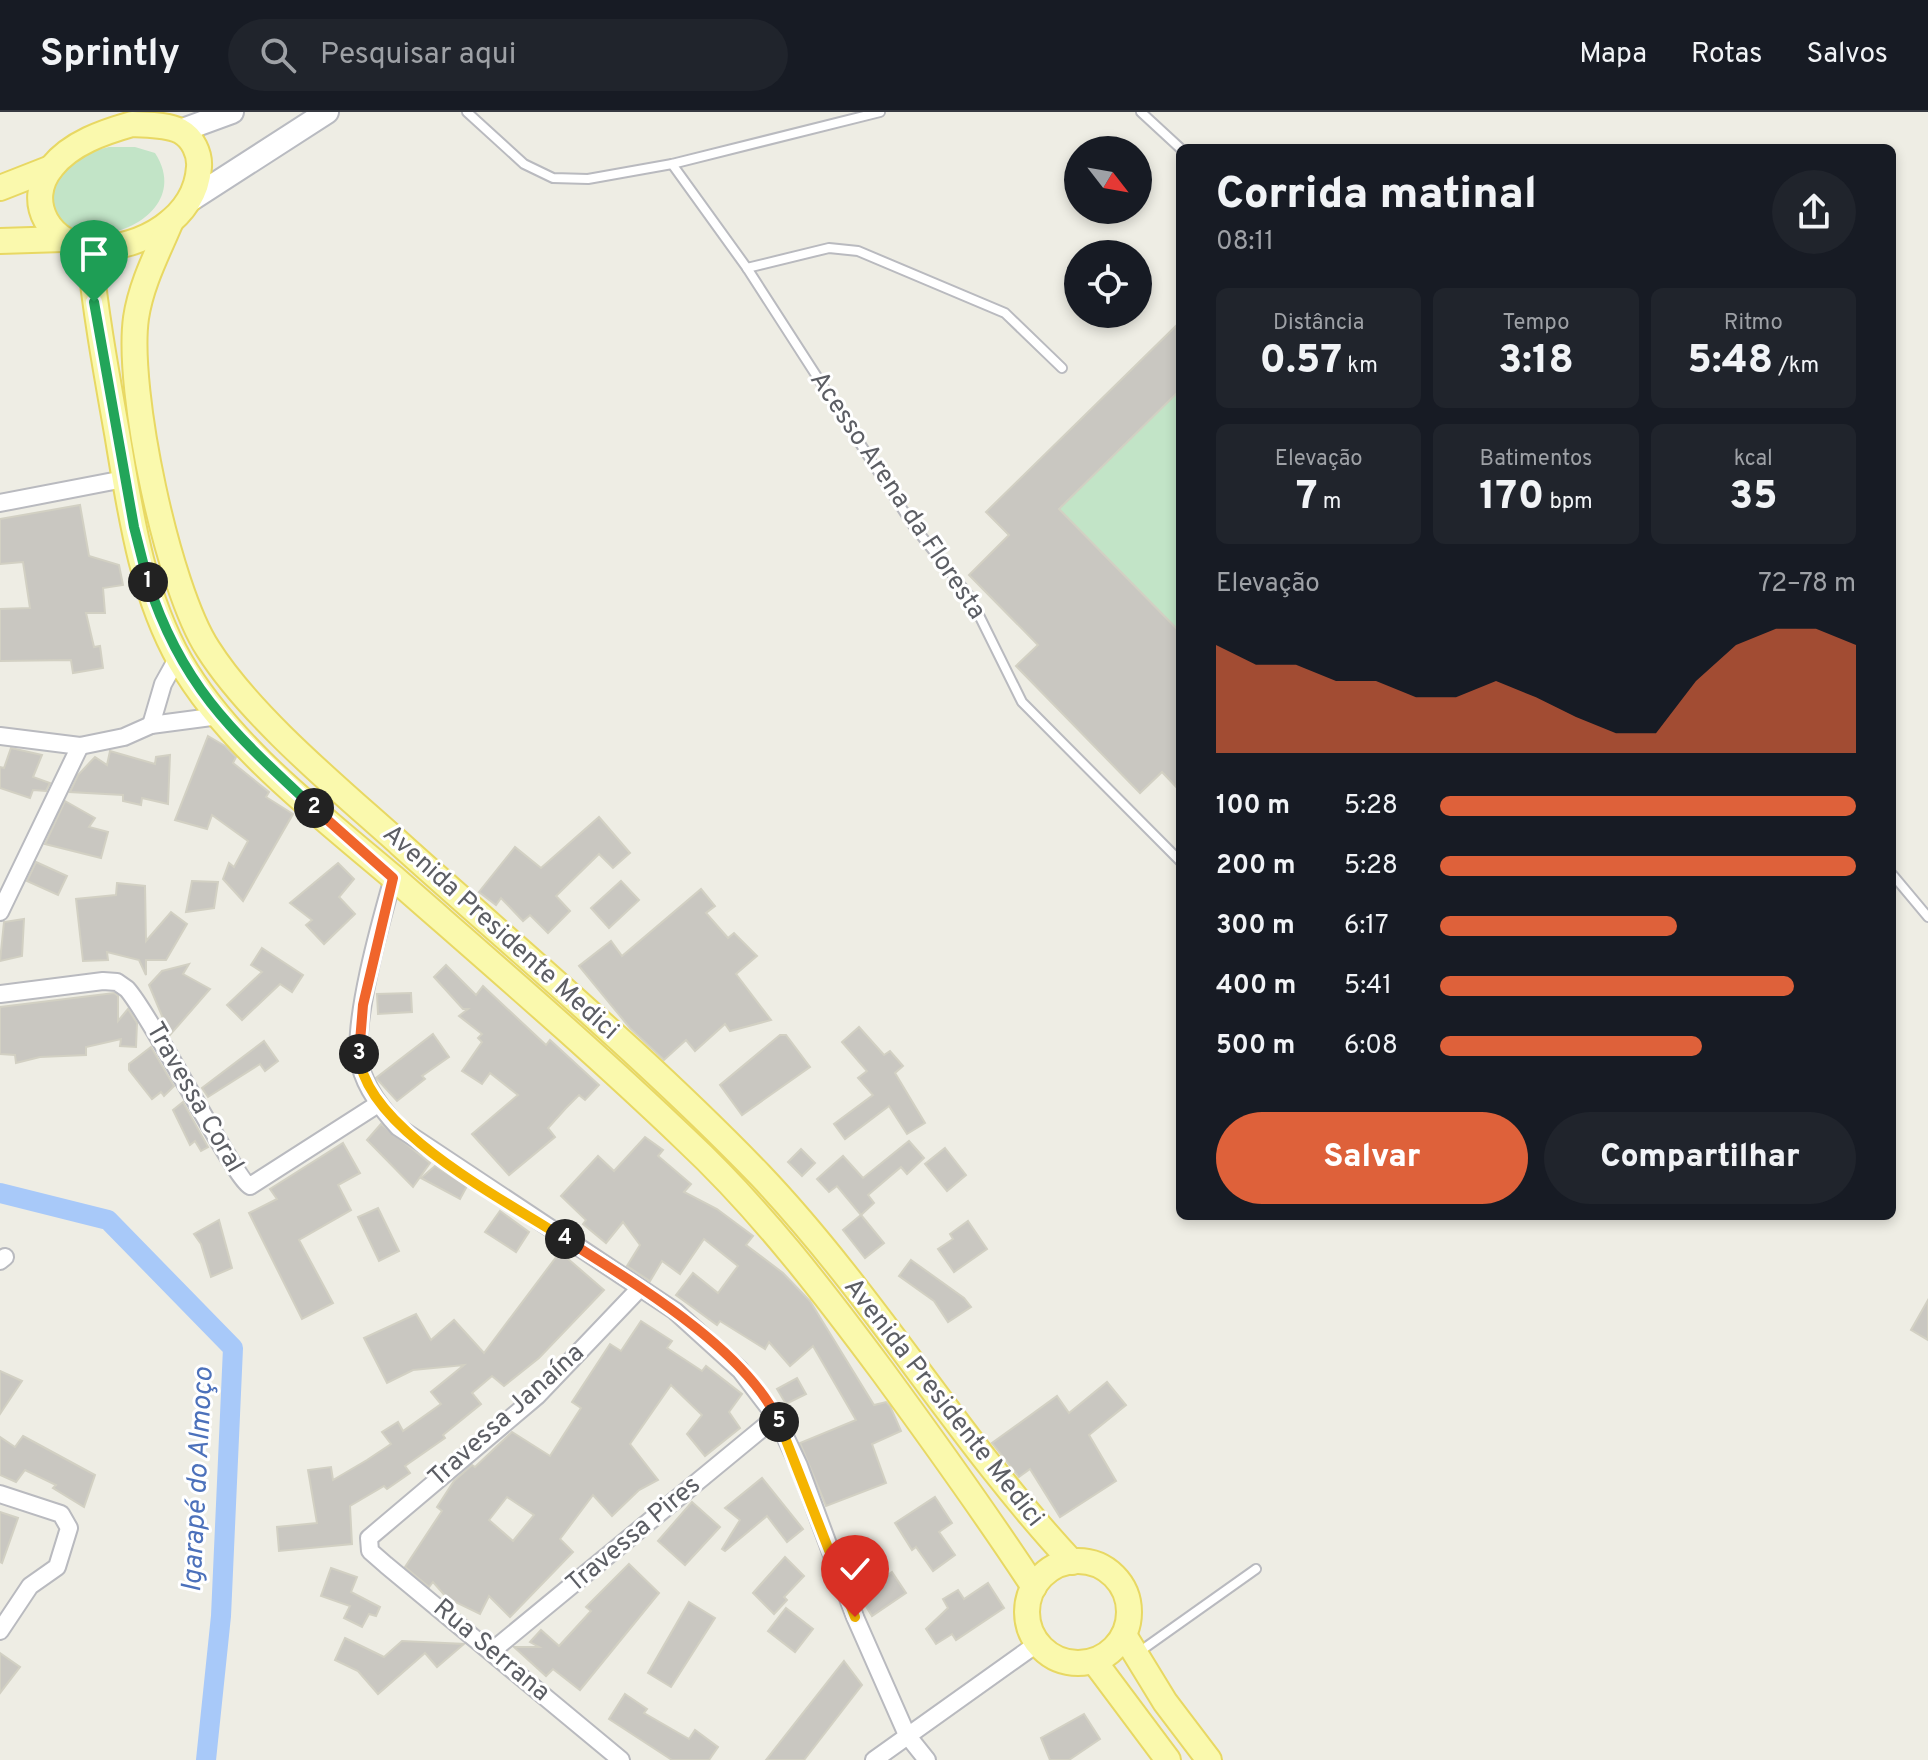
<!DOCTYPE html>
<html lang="pt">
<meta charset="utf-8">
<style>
:root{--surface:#171b24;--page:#20242c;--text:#f1f3f6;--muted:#9ea1a6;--line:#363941;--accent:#de613a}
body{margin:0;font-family:Overpass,sans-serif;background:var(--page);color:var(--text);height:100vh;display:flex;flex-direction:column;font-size:30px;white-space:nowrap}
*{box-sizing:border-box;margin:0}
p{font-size:26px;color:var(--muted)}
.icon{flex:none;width:44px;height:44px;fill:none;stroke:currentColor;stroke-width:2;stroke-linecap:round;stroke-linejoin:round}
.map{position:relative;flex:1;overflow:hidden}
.panel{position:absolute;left:1176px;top:32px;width:720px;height:1076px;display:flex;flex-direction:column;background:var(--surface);border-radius:12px;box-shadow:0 4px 12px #0003}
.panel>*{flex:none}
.needle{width:52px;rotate:121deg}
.controls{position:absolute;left:1064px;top:24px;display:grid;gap:16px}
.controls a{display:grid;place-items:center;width:88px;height:88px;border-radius:50%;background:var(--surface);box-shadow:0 4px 12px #0003;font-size:40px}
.pin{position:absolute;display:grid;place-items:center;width:68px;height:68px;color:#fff;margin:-82px -34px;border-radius:50% 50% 50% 0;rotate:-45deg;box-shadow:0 0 8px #0007}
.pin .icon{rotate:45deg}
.km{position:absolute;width:40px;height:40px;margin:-20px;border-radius:50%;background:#222;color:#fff;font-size:22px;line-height:40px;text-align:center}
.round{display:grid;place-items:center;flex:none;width:84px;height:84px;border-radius:42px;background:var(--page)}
.overview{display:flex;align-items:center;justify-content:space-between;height:136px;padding:0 40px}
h1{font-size:44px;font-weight:800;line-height:60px}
.stats{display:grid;grid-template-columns:repeat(3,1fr);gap:12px;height:136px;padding:8px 40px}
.stats div{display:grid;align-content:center;border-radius:12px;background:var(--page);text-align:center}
.stats b{font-size:40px;font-weight:800}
.stats small{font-size:22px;font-weight:400}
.stats p{font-size:22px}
.chart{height:224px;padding:16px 40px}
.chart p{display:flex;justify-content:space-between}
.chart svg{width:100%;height:144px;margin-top:8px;fill:var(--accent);opacity:.7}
.button{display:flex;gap:16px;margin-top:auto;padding:16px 40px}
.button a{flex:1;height:92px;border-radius:48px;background:var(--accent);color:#fff;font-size:32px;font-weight:800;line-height:92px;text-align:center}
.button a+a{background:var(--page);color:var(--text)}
ul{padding:0 40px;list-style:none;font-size:26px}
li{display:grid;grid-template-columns:128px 96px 1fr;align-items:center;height:60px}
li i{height:20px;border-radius:10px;background:var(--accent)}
header{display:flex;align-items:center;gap:48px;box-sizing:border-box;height:112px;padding:0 40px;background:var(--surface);border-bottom:2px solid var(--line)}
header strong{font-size:38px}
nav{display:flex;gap:44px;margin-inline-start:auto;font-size:28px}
.search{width:560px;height:72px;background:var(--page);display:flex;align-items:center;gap:20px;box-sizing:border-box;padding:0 28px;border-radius:44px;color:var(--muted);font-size:30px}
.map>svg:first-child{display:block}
</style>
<header>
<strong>Sprintly</strong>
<div class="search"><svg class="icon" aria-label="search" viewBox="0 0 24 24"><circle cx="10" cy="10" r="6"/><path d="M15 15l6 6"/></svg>Pesquisar aqui</div>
<nav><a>Mapa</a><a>Rotas</a><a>Salvos</a></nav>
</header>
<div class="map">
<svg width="1928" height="1648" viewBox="0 0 1928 1648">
<rect width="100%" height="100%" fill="#eeede4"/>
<!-- green -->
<g fill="#c2e4c7">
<path d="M109,35H135L155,41C190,95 119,134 71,120C64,118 57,111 51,106C45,56 64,46 109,35Z"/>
<polygon points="1180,210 1180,679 1162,660 1140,681 1017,554 1038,533 969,463 1009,424 986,400"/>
</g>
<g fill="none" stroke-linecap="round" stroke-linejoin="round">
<!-- canal -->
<polyline stroke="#a8c9f9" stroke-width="20" points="0,1081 108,1108 233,1236 221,1504 206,1648"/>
</g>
<!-- building -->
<g fill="#c9c7c1" stroke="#d2d0c3" stroke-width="2" fill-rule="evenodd">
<polygon points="1180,210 1180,278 1059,397 1180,520 1180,679 1162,660 1140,681 1016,554 1038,533 969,463 1009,423 986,400"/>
<polygon points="80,393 89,444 119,453 123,473 103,476 105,501 86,501 94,535 100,534 103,556 73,561 71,548 0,549 0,497 30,496 23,450 0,452 0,407"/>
<polygon points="208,624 225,634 236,645 233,651 269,680 266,685 293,702 243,789 223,767 229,751 234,755 248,729 212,703 207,717 175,708"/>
<polygon points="11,636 42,643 33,665 50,671 46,679 33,678 30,686 0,676 0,655 4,656"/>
<polygon points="110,639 155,652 156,645 170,643 168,692 142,686 141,693 123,689 123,683 70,680 78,663 95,645 107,653"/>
<polygon points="65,689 95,706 89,715 108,720 101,746 45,732"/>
<polygon points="599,705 630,741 613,756 599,742 556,784 570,799 548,821 530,803 523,809 501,786 496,793 479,780 515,735 541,756"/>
<polygon points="36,750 67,764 58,783 27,769"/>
<polygon points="338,751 354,767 339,785 355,802 324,832 306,813 312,808 290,791"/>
<polygon points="192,769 218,770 214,796 186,800"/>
<polygon points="621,769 639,788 609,816 591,796"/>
<polygon points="117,771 145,774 146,829 171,800 187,812 166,848 146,848 146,863 139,848 107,840 108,848 83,849 76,787 116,783"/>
<polygon points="701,777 715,794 706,801 728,826 734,821 757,844 736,862 771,908 730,919 725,912 695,939 686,928 664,948 630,916 579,854 611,829 622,844"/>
<polygon points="24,807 22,844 0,849 4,810"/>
<polygon points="262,836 303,863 292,880 280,872 242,908 227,893 262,860 251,853"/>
<polygon points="189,852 183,862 210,877 170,923 149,873 162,859"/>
<polygon points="446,853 476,883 483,874 546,933 550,928 599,973 585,988 579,983 566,996 548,1016 555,1025 509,1063 472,1022 518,983 490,961 482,972 462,959 482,930 478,926 482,922 459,904 468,897 463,897 434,865"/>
<polygon points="114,881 118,884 118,909 128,897 137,911 136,935 120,934 121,927 86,935 86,943 40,945 16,951 15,943 0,942 0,895"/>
<polygon points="411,881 412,900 378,902 377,882"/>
<polygon points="859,915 884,943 890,939 903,954 895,961 925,1011 907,1022 889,994 845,1027 834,1012 873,983 858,966 867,959 842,930"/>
<polygon points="433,922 449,945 422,964 425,967 397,989 376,966"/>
<polygon points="780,923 786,923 810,955 742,1003 720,973"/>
<polygon points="264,929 278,949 265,959 260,952 208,985 202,976"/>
<polygon points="151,935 174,974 164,984 161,980 152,987 129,958 129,952"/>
<polygon points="183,990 208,1035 201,1039 195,1029 190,1033 173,998"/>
<polygon points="381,1012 430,1051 413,1075 367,1028"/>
<polygon points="645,1025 663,1038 658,1044 691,1072 684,1080 717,1097 753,1124 746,1133 783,1161 810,1189 874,1293 886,1290 890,1294 901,1319 872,1332 886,1371 826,1394 800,1331 856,1308 813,1234 790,1254 769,1230 765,1237 720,1209 717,1213 676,1183 693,1161 718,1181 738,1154 704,1127 680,1162 662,1149 650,1169 627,1154 640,1133 623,1110 606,1131 583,1112 586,1108 561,1084 598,1044 614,1059"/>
<polygon points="909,1029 924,1046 907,1062 901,1055 868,1083 874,1091 861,1103 837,1074 829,1080 817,1067 843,1044 863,1066"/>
<polygon points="343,1031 360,1061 338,1073 351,1098 299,1128 333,1191 302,1207 249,1101 277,1087 270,1077"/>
<polygon points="945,1036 966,1063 947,1079 925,1052"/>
<polygon points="801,1037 815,1051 802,1064 788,1050"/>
<polygon points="435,1054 467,1074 460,1087 421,1066"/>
<polygon points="378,1096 399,1139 379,1149 358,1105"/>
<polygon points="500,1099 529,1120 516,1140 485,1120"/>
<polygon points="861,1103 884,1131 865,1146 843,1118"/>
<polygon points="219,1108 232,1156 211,1165 201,1132 194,1122"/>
<polygon points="968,1109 987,1137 954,1160 938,1137 953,1127 950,1122"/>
<polygon points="560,1140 604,1178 539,1246 504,1274 492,1264 472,1281 481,1292 443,1323 445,1326 405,1354 410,1361 387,1377 384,1374 350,1394 352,1432 279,1439 277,1415 317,1411 308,1358 331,1355 333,1368 367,1348 391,1332 382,1320 398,1310 403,1319 441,1292 431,1280 464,1253 413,1258 387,1271 364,1226 416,1202 431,1228 454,1208 484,1241"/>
<polygon points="911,1148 964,1186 971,1195 948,1210 934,1189 899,1164"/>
<polygon points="1928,1188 1928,1228 1911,1218"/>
<path d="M641,1209L672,1229L667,1236L702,1259L706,1254L742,1282L729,1300L740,1316L705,1344L687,1322L702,1303L671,1273L630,1332L658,1368L639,1378L612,1404L593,1383L560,1427L573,1440L510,1505L489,1484L480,1502L447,1486L433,1470L429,1475L405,1455L442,1399L437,1395L454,1369L472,1353L475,1355L512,1320L550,1344L581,1296L572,1290L610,1232L621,1239ZM507,1385L534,1403L513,1429L489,1408Z"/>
<polygon points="0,1259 22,1269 0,1302"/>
<polygon points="797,1266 806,1282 786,1292 777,1277"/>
<polygon points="1107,1270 1126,1293 1089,1323 1116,1369 1060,1405 1030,1357 1019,1365 992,1331 1057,1284 1069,1301"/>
<polygon points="23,1324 95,1363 84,1395 53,1376 56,1373 25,1358 16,1370 0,1363 0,1325 15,1335"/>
<polygon points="762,1366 803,1417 787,1430 767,1404 725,1439 722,1437 740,1408 725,1396"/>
<polygon points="935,1385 952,1411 939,1420 955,1443 933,1459 916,1435 912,1438 895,1411"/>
<polygon points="692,1390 720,1415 685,1453 658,1429"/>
<polygon points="0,1400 18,1406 2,1451 0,1450"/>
<polygon points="785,1445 804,1464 784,1485 787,1488 774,1502 753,1481"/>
<polygon points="629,1452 659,1481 580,1578 553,1557 546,1564 514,1535 539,1535 530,1530 541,1518 559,1534 591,1499 586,1495"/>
<polygon points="331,1456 357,1465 351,1480 380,1495 376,1504 369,1502 362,1515 344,1506 350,1494 321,1484"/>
<polygon points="892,1460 906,1481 872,1504 859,1483"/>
<polygon points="988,1471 1004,1496 956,1528 952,1522 936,1532 926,1517 948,1496 943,1487 958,1478 964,1487"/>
<polygon points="689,1490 715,1506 671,1575 648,1561"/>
<polygon points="786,1496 813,1517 795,1540 768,1519"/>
<polygon points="345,1526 384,1545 402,1529 464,1532 437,1555 425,1541 378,1582 358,1559 335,1548"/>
<polygon points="0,1541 20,1555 0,1581"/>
<polygon points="844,1549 862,1573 804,1648 766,1648"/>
<polygon points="625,1582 647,1597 644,1601 689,1627 695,1618 718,1635 709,1648 672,1648 609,1607"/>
<polygon points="1084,1602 1100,1627 1069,1648 1050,1648 1041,1626"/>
</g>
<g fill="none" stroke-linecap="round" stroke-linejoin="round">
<defs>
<g id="lane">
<polyline points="467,0 524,52 553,66 588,67 672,52 880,0"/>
<polyline points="1141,0 1180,36"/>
<polyline points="672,52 747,156 912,412 970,485 1022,590 1180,749"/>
<polyline points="747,156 829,136 858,139 1005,201 1062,256"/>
<polyline points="1892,762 1928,805"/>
<polyline points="1139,1540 1256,1457"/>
</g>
<g id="street">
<polyline points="0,391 124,367"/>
<polyline points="151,613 163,572 178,545"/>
<polyline points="0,624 80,634 124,625 151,613 219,604"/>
<path d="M393,766C381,808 351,913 360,953C366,977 382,997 398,1015L675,1199L740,1258L776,1305L799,1354L855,1505L907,1623L927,1648"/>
<polyline points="0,800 80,634"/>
<path d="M0,882L103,869L117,870L127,877C152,905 236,1069 250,1074L378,992"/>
<polyline points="0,1149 5,1145"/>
<polyline points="0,1382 61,1402 69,1416 57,1455 30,1474 0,1519"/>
<polyline points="492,1539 776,1305"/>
<polyline points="621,1648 386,1453 370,1439 369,1426 537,1284 640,1176"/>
<polyline points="874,1648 1038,1531"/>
</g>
<g id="secondary">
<polyline points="180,19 232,0"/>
<polyline points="192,87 327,0"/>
</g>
<g id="primary">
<path d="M132,12C147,13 166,12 180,19C193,26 200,42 199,55C196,106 141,137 94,136C51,135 23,90 52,55C71,31 104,20 132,12Z"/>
<polyline points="0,76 51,56"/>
<path d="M171,109C158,140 141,172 136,206C126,278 168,476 208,537C251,605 340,678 400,732C521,841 647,946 760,1063C874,1183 959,1329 1072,1450"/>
<polyline points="0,129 63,127"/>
<path d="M89,136C95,198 106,259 117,321C130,398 141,480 180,549C229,634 320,703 394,766C492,852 591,937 685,1027C760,1097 822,1178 883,1260C935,1331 986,1402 1034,1475"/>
<circle cx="1078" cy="1500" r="51"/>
<polyline points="1124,1523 1165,1590 1209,1648"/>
<polyline points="1094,1549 1168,1648"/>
</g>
</defs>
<!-- lane casing -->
<use href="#lane" stroke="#b9babf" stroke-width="12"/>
<!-- street casing -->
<use href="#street" stroke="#b9babf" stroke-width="20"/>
<!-- secondary casing -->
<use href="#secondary" stroke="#b9bbc1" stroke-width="26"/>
<!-- primary casing -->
<use href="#primary" stroke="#e8d863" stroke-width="28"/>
<!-- lane -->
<use href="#lane" stroke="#fff" stroke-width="8"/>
<!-- street -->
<use href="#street" stroke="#fff" stroke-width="16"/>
<!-- secondary -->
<use href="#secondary" stroke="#fff" stroke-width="22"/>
<!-- primary -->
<use href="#primary" stroke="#faf9ad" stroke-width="24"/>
</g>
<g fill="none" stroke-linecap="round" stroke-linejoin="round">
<defs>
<polyline id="split-1" points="94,190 134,415 148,470"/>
<path id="split-2" d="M148,470C182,576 235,622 314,696"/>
<polyline id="split-3" points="314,696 393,766 363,893 359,942"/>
<path id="split-4" d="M359,942C363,1016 507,1089 565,1127"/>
<path id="split-5" d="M565,1127C632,1170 745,1236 779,1310"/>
<polyline id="split-6" points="779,1310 855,1505"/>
</defs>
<!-- split-1 casing -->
<use href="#split-1" stroke="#fff" stroke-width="16"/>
<!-- split-2 casing -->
<use href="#split-2" stroke="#fff" stroke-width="16"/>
<!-- split-3 casing -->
<use href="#split-3" stroke="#fff" stroke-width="16"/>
<!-- split-4 casing -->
<use href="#split-4" stroke="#fff" stroke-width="16"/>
<!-- split-5 casing -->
<use href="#split-5" stroke="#fff" stroke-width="16"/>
<!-- split-6 casing -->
<use href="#split-6" stroke="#fff" stroke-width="16"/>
<!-- split-1 -->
<use href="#split-1" stroke="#22a559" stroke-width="10"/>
<!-- split-2 -->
<use href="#split-2" stroke="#22a559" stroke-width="10"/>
<!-- split-3 -->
<use href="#split-3" stroke="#f0652b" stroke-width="10"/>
<!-- split-4 -->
<use href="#split-4" stroke="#f5b400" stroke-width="10"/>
<!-- split-5 -->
<use href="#split-5" stroke="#f0652b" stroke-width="10"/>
<!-- split-6 -->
<use href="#split-6" stroke="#f5b400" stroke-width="10"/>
</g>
<g text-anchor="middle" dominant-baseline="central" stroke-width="6" stroke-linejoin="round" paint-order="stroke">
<!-- street labels -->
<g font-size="26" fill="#5c5e64" stroke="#fff">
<text transform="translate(897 384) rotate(56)">Acesso Arena da Floresta</text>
<text transform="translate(500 821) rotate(42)">Avenida Presidente Medici</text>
<text transform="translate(194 986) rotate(60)">Travessa Coral</text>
<text transform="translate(943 1291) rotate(52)">Avenida Presidente Medici</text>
<text transform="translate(507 1304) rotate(-42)">Travessa Janaína</text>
<text transform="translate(634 1423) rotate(-40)">Travessa Pires</text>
<text transform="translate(491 1539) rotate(40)">Rua Serrana</text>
</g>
<!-- water labels -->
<g font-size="28" font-style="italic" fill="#4c71bb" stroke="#fff">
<text transform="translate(199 1368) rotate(-87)">Igarapé do Almoço</text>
</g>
</g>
</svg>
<div class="controls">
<a><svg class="needle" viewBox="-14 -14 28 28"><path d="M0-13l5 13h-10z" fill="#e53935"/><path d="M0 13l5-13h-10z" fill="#9ea1a6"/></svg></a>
<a><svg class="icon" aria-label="locate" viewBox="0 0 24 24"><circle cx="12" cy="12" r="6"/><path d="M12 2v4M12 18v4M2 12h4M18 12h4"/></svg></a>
</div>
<div class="pin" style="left:94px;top:190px;background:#1e9e55"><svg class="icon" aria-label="arrive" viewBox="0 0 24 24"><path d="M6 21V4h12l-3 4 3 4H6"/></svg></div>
<div class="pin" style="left:855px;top:1505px;background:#d93025"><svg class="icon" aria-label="check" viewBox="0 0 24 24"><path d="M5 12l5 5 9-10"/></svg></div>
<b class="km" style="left:148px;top:470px">1</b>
<b class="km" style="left:314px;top:696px">2</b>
<b class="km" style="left:359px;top:942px">3</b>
<b class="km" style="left:565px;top:1127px">4</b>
<b class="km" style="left:779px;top:1310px">5</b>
<section class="panel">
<div class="overview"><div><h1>Corrida matinal</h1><p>08:11</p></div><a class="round"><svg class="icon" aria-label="share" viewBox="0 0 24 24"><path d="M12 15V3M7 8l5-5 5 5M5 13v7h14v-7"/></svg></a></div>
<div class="stats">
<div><p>Distância</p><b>0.57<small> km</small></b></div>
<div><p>Tempo</p><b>3:18</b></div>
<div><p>Ritmo</p><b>5:48<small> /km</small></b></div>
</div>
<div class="stats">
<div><p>Elevação</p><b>7<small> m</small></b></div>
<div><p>Batimentos</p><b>170<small> bpm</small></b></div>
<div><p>kcal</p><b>35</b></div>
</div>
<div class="chart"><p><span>Elevação</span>72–78 m</p>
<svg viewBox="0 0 160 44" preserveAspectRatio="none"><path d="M0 44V11L10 17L20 17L30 22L40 22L50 27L60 27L70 22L80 27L90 33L100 38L110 38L120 22L130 11L140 6L150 6L160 11V44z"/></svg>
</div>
<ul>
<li><b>100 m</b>5:28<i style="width:100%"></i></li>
<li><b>200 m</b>5:28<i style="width:100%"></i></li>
<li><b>300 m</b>6:17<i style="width:57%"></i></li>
<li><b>400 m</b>5:41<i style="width:85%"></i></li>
<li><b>500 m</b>6:08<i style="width:63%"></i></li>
</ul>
<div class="button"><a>Salvar</a><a>Compartilhar</a></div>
</section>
</div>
